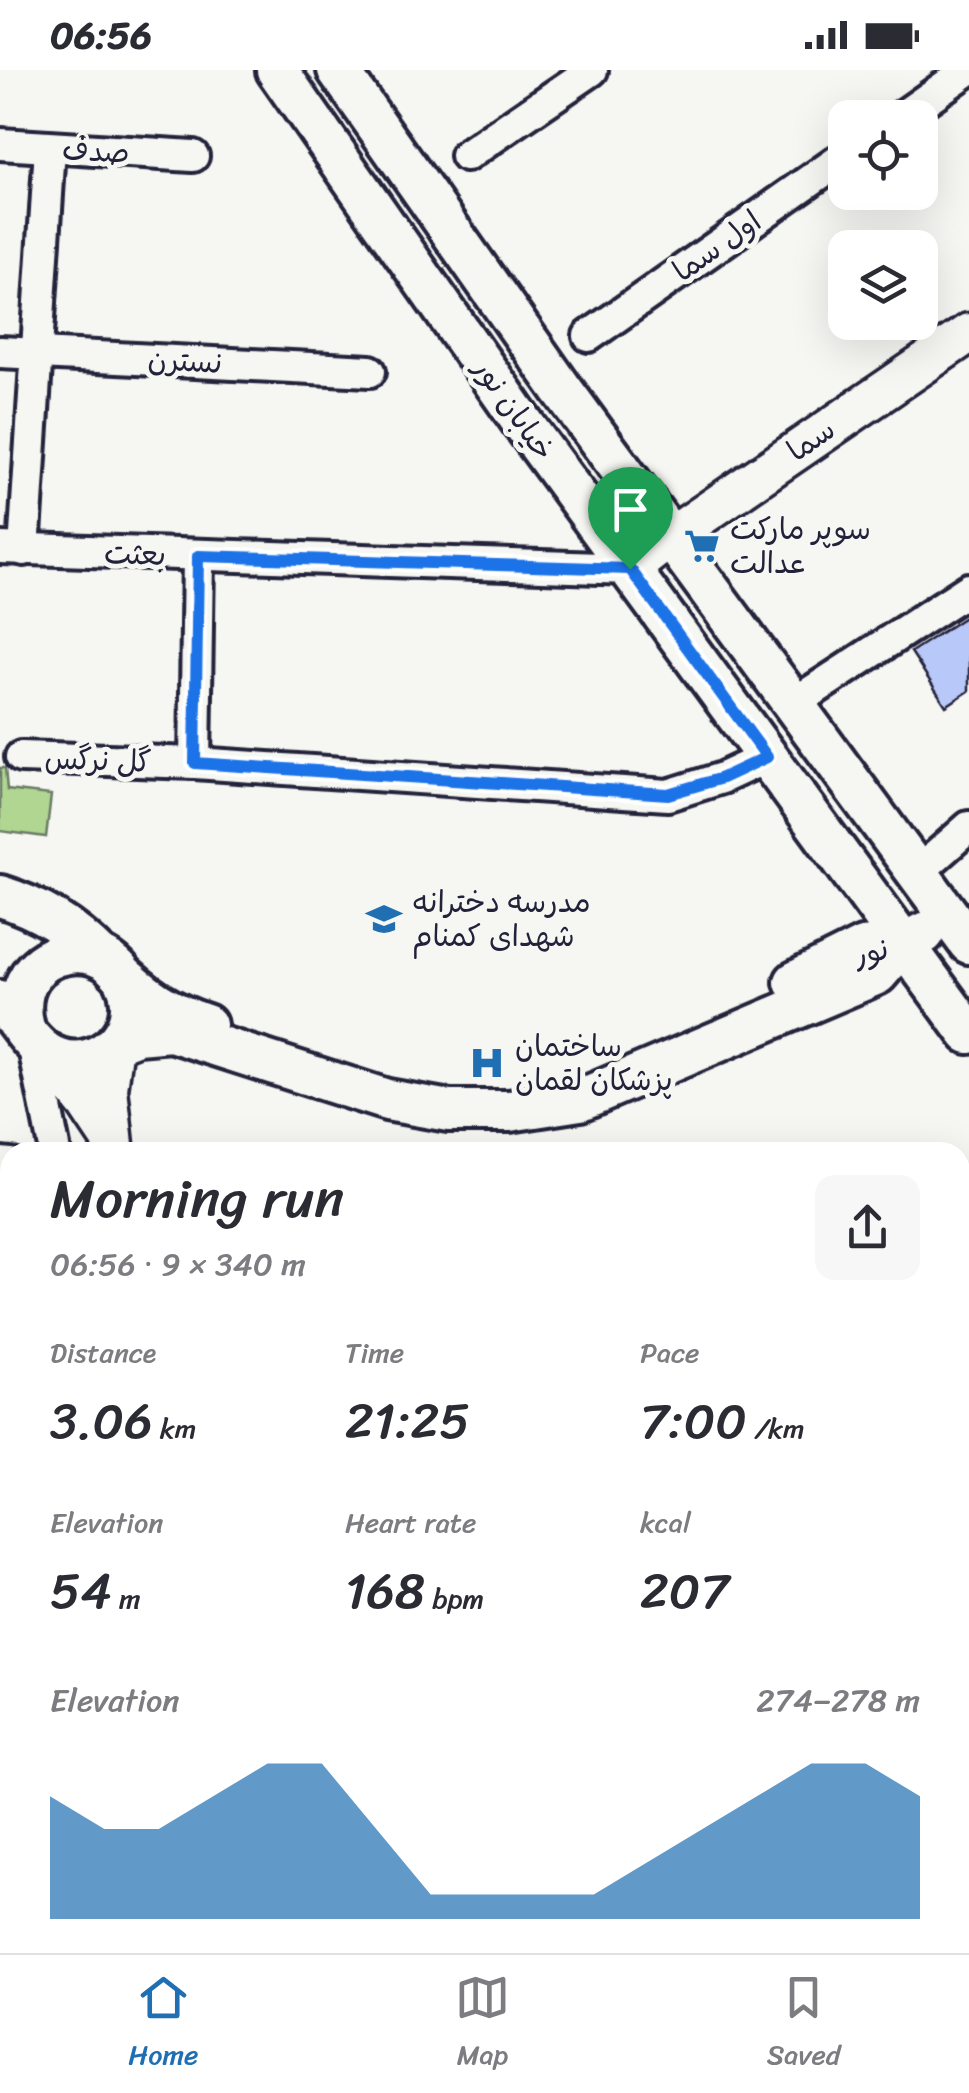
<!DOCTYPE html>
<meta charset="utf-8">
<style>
:root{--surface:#fff;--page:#f7f7f7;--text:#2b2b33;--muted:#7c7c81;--line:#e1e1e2;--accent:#1f6fb2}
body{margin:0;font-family:Sriracha,"Playpen Sans Arabic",sans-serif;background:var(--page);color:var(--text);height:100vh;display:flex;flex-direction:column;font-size:38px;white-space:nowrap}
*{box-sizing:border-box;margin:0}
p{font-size:32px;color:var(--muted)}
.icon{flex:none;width:55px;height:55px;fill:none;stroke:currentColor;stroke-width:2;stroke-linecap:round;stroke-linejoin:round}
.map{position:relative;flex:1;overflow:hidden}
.details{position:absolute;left:0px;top:1072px;width:970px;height:812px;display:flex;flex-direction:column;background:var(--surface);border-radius:30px 30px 0 0;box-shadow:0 10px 40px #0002}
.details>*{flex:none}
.tools{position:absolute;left:828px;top:30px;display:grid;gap:20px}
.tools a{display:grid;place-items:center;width:110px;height:110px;border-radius:20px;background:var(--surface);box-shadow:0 10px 40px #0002;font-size:50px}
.pin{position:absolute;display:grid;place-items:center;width:85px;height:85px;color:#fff;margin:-102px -42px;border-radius:50% 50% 50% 0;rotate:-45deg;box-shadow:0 0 10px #0007}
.pin .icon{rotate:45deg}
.round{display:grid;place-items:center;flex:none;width:105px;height:105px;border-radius:20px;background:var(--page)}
.headline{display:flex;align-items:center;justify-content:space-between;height:170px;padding:0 50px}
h1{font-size:55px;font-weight:600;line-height:75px}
.metrics{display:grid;grid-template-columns:repeat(3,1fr);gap:15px;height:170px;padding:10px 50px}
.metrics div{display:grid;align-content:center}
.metrics b{font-size:50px;font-weight:600}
.metrics small{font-size:28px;font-weight:400}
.metrics p{font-size:28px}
.chart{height:280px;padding:20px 50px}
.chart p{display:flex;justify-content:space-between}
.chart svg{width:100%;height:180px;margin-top:10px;fill:var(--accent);opacity:.7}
.status{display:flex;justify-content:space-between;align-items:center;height:70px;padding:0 50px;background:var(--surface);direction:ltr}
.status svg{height:28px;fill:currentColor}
.dock{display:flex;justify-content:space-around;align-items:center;height:140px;border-top:2px solid var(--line);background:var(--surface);font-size:28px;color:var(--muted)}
.dock a{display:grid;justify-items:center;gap:5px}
.dock .on{color:var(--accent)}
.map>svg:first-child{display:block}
</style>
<div class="status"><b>06:56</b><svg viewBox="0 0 49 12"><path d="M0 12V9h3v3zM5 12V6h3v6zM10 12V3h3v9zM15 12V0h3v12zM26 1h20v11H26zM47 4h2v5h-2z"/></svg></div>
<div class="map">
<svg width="969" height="1883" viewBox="0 0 969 1883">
<rect width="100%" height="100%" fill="#f6f6f2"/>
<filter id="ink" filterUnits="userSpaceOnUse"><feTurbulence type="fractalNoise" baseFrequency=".01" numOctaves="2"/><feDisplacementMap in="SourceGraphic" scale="20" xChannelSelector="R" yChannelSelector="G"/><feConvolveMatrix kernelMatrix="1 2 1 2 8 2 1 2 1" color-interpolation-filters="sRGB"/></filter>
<g filter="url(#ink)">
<!-- green -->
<polygon fill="#b1d691" stroke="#6a7c66" stroke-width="2.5" points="0,698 5,698 7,720 51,725 46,767 0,761"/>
<!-- building -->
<polygon fill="#b8c8f8" stroke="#22223b" stroke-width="2.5" points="969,544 969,621 946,636 911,582"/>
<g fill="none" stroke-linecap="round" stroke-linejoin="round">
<defs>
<g id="service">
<polyline points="0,1275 10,1275"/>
<polyline points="0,1470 10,1471"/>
<polyline points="960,1605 969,1598"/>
<polyline points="0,1656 10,1657"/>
<polyline points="0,1852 10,1853"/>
</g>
<g id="minor">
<polyline points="900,48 968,0"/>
<polyline points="0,74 193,86"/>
<polyline points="466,86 592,0"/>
<polyline points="589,266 845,86"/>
<polyline points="0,282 370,301"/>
<polyline points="0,478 630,499"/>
<polyline points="24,480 50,78"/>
<polyline points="794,633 969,519"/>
<polyline points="21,687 195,693 668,725 722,708 767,687"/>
<polyline points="195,693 198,486"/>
<polyline points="917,803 969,757"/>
<polyline points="33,973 55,1082"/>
<polyline points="0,1093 10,1094"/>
<polyline points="229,1883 229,1875"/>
</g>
<g id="tertiary">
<polyline points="630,499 672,466 969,263"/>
<polyline points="42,980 86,1033 114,1075 108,1019 114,975"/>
<polyline points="676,1875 681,1883"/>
</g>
<g id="secondary">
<polyline points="277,0 525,356 969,963"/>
<polyline points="338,0 561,318 969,873"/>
<path d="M0,826C39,838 72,858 100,887"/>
<path d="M114,897C142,925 168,943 206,955"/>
<polyline points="795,912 863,878 903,874"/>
<path d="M0,931C16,947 27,970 45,982C82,1008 133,977 131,933C126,856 1,869 24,958"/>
<polyline points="119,971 137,964 171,961 387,1030 449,1041 509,1041 580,1030 877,904 903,874 924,863"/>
</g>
</defs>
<!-- service casing -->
<use href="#service" stroke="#22223b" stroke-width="22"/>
<!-- minor casing -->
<use href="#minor" stroke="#22223b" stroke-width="38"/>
<!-- tertiary casing -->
<use href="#tertiary" stroke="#22223b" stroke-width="45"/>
<!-- secondary casing -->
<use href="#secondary" stroke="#22223b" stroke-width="48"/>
<!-- service -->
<use href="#service" stroke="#f6f6f2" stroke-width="15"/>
<!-- minor -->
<use href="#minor" stroke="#f6f6f2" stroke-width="30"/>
<!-- tertiary -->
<use href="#tertiary" stroke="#f6f6f2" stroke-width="38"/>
<!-- secondary -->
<use href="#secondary" stroke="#f6f6f2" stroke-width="40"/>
</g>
</g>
<g fill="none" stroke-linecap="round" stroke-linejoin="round" filter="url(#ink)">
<defs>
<polygon id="route" points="198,486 630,499 767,687 722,708 668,724 195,693"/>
</defs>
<!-- route casing -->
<use href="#route" stroke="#fff" stroke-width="20"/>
<!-- route -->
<use href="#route" stroke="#1a73e8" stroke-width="12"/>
</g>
<!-- icons -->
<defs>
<symbol id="supermarket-bare" viewBox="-9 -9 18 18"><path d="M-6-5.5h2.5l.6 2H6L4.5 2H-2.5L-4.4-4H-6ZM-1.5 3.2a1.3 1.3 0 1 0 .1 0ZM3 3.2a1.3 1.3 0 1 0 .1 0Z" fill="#1f6fb2" stroke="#f6f6f2" stroke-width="2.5" paint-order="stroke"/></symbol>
<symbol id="school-bare" viewBox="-9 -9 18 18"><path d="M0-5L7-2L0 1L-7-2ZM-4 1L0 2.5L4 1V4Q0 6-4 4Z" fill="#1f6fb2" stroke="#f6f6f2" stroke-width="2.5" paint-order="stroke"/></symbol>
<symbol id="hospital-bare" viewBox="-9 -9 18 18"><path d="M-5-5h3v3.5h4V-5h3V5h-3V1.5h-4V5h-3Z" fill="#1f6fb2" stroke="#f6f6f2" stroke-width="2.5" paint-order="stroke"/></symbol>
</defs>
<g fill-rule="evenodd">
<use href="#supermarket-bare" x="677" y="451" width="50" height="50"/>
<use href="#school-bare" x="359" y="824" width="50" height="50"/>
<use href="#hospital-bare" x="462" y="968" width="50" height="50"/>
</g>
<g text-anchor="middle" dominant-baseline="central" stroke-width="10" stroke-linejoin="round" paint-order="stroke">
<!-- street labels -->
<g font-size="30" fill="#22223b" stroke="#f6f6f2">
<text transform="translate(96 81) rotate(3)">صدف</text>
<text transform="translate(717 176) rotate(-35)">اول سما</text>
<text transform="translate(185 291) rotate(3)">نسترن</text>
<text transform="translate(514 339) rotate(55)">خیابان نور</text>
<text transform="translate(811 370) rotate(-35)">سما</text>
<text transform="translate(135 484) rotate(2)">بعثت</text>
<text transform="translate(98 690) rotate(2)">گل نرگس</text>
<text transform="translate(871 882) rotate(-14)">نور</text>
</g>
<!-- poi labels -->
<g font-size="30" fill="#22223b" stroke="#f6f6f2" text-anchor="start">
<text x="730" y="459">سوپر مارکت<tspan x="730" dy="34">عدالت</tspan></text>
<text x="412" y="832">مدرسه دخترانه<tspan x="412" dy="34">شهدای کمنام</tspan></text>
<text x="515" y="976">ساختمان<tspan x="515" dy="34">پزشکان لقمان</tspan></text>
</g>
</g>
</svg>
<div class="tools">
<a><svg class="icon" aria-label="locate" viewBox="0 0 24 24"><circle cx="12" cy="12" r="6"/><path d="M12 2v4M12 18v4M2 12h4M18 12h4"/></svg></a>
<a><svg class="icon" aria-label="layers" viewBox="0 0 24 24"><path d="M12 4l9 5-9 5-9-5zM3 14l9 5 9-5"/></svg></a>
</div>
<div class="pin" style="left:630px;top:499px;background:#1e9e55"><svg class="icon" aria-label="arrive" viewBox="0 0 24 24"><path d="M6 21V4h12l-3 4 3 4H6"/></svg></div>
<section class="details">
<div class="headline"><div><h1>Morning run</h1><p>06:56 · 9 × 340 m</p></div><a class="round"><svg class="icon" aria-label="share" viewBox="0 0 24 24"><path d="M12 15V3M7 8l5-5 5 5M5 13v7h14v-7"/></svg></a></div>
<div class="metrics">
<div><p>Distance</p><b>3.06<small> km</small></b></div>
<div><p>Time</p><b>21:25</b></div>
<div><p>Pace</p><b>7:00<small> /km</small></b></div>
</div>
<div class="metrics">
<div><p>Elevation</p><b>54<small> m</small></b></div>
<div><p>Heart rate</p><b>168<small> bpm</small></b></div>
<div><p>kcal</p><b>207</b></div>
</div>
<div class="chart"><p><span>Elevation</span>274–278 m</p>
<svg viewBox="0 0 160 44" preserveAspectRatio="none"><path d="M0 44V14L10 22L20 22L30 14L40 6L50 6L60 22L70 38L80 38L90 38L100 38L110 30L120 22L130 14L140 6L150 6L160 14V44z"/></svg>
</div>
</section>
</div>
<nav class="dock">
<a class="on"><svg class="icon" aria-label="home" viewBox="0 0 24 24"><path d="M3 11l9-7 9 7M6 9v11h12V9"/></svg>Home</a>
<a><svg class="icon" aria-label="map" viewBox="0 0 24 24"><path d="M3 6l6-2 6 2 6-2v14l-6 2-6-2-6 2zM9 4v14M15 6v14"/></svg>Map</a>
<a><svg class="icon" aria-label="saved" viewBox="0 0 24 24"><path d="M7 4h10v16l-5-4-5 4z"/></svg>Saved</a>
</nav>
